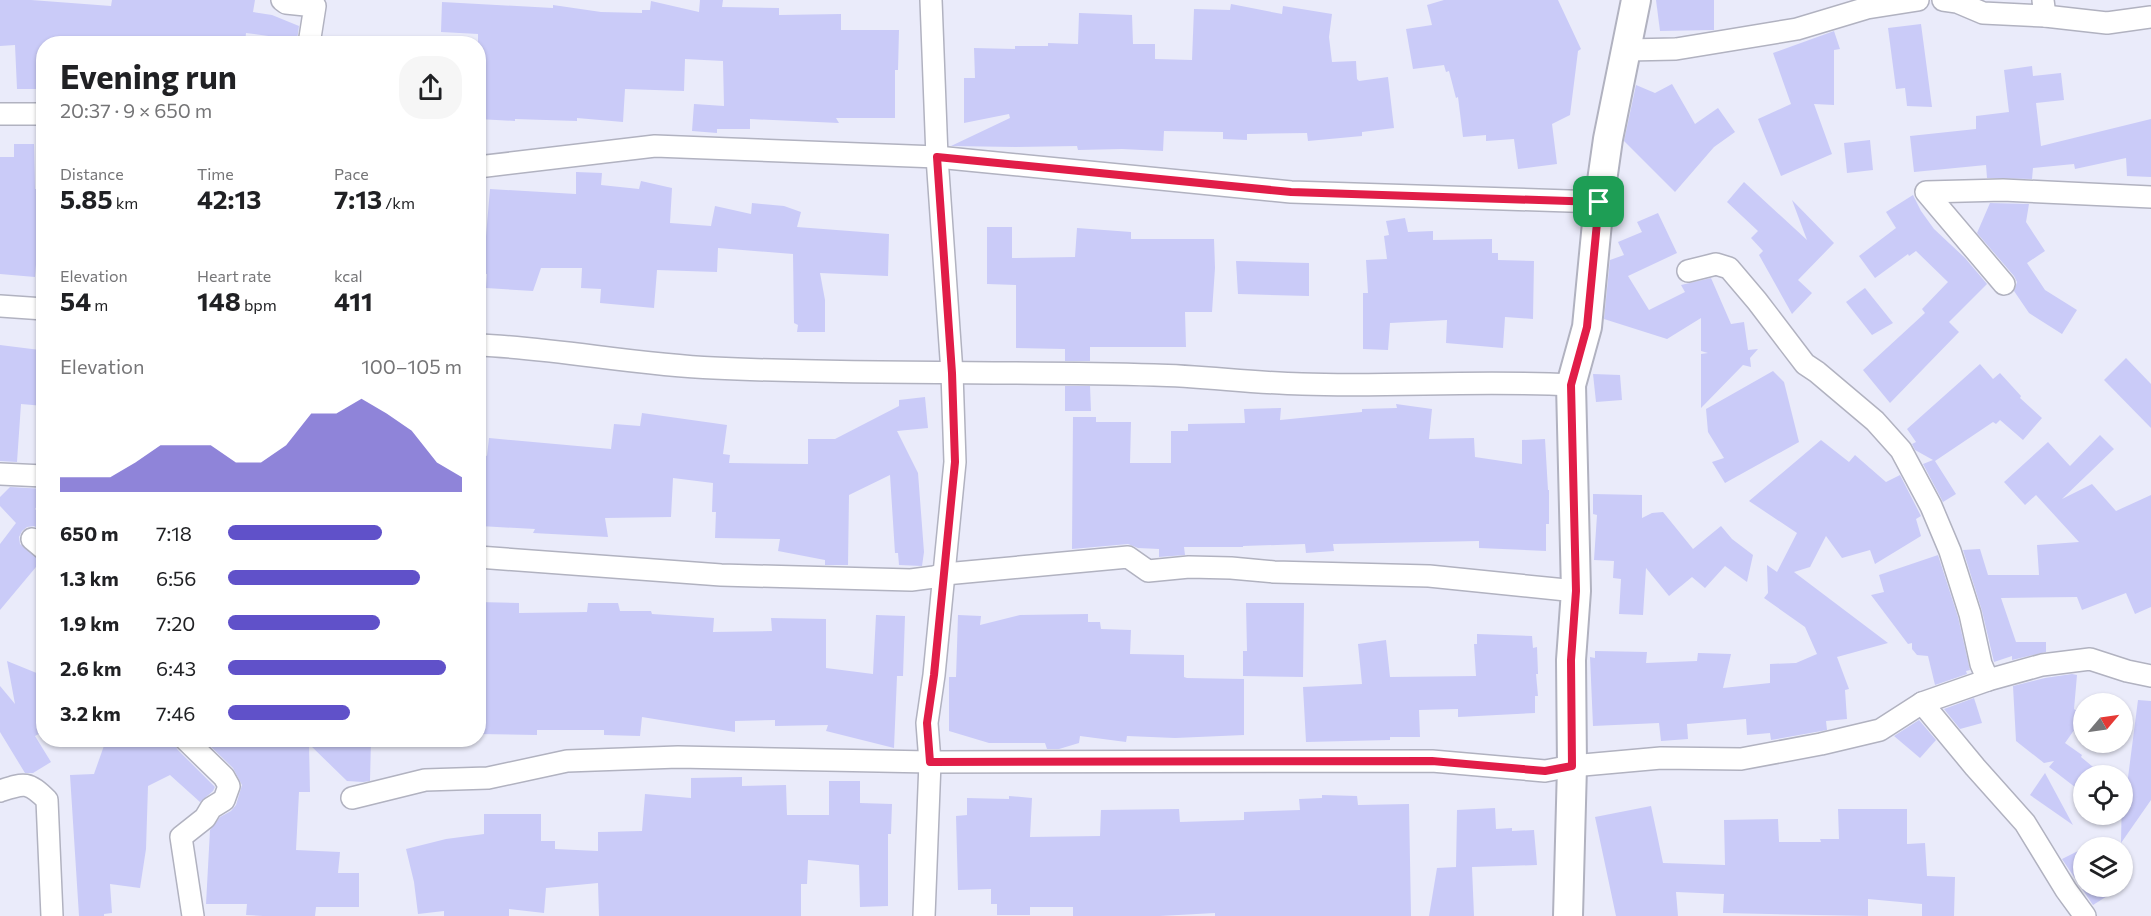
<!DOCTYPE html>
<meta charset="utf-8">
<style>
:root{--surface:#fff;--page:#f6f6f6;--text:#202124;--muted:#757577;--accent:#6051c9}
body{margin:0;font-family:Commissioner,sans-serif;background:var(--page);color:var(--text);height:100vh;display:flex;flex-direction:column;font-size:22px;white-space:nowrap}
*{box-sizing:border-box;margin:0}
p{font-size:20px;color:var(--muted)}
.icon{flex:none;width:33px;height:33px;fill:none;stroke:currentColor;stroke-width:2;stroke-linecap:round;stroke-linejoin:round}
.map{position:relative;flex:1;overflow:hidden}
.details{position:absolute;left:36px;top:36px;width:450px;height:711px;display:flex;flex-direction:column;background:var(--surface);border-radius:24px;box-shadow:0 2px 4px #0004}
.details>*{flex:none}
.needle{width:39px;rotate:61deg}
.buttons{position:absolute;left:2073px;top:693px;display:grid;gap:12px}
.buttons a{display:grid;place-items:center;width:60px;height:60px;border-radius:50%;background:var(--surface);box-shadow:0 2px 4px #0004;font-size:30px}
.pin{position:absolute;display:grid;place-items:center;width:51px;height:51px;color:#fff;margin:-26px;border-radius:12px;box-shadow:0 3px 9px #0006}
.round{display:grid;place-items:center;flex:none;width:63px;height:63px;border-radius:24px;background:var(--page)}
.head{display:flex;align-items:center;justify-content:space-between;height:102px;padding:0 24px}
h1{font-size:33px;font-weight:700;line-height:45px}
.figures{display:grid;grid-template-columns:repeat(3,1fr);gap:9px;height:102px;padding:6px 24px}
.figures div{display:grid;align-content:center}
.figures b{font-size:26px;font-weight:700}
.figures small{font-size:16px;font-weight:400}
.figures p{font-size:16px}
.chart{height:168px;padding:12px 24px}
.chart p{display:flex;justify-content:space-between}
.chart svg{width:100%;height:108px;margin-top:6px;fill:var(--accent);opacity:.7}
ul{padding:0 24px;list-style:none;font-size:20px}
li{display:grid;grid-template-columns:96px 72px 1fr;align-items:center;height:45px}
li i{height:15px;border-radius:8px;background:var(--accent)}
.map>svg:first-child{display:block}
</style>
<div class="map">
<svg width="2151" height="916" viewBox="0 0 2151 916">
<rect width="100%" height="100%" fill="#eaebfa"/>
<!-- building -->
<g fill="#cacbf8">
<polygon points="0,0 31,0 111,6 112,0 255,0 253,12 272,15 299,26 297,40 246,33 245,44 44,44 44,89 17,89 15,45 0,46"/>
<polygon points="700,0 723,0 722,7 779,8 779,15 841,14 841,30 899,30 898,70 895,70 895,118 836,118 839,123 750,119 750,129 717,129 717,133 692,131 694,104 724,106 723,61 685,59 684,91 625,89 623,122 577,118 577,121 515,119 515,121 478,119 478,34 441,32 442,2 553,8 553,5 601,12 642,13 642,10 650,10 651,1 699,12"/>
<polygon points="1444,0 1558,0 1581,49 1578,51 1570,115 1552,124 1557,164 1518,169 1514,139 1486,141 1486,135 1463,137 1458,97 1456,98 1449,71 1446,72 1444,65 1413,69 1406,29 1432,25 1427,5"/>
<polygon points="1656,0 1714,0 1714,30 1660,31"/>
<polygon points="1231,4 1282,14 1283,6 1332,14 1329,37 1332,62 1356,61 1357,79 1359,81 1388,77 1394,128 1362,132 1362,136 1308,141 1307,133 1247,134 1247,140 1223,139 1223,132 1164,131 1163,151 1122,149 1078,150 1077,146 1015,147 951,146 1010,118 1009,114 964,123 964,78 975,78 974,48 1015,49 1015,46 1048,46 1048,43 1078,44 1079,13 1132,15 1133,44 1155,44 1155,59 1192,60 1194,9 1230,10"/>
<polygon points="1921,24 1932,107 1907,106 1905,88 1896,89 1888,28"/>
<polygon points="1834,31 1840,49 1834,50 1834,105 1814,104 1832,154 1781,176 1758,119 1791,104 1773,53"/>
<polygon points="2032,66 2033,76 2061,73 2064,100 2036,103 2041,146 2151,119 2151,177 2127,176 2126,158 2075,169 2074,164 2033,168 2032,179 1987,178 1986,165 1914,172 1910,136 1976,129 1976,116 2009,112 2004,70"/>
<polygon points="1672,84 1695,124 1718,108 1735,132 1714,147 1675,192 1624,141 1636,85 1655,93"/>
<polygon points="1870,140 1873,170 1847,173 1844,143"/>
<polygon points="14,144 34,144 35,189 44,189 44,216 40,216 35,277 0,274 0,157 14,157"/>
<polygon points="576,172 602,173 601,185 639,189 641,181 672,188 670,223 711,226 715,206 751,214 752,203 784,206 801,212 797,227 889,234 888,276 820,273 825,300 825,332 797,332 798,325 794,323 793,254 718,248 717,272 657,270 654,308 600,303 601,289 581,288 582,268 541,268 533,291 486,288 487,274 478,274 478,236 486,236 490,189 576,194"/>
<polygon points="1744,182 1807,240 1792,200 1834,243 1798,280 1812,293 1792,314 1759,255 1763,251 1751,238 1758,231 1727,202"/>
<polygon points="1913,195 1921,211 1934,229 1965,258 1987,284 1949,322 1959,332 1890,403 1863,370 1925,313 1922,309 1948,282 1916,251 1909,256 1908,254 1875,278 1859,256 1896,228 1886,212"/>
<polygon points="1990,203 2029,204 2026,222 2045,251 2027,263 2045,290 2077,310 2062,334 2029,313 2014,291 2017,282 2014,276 1977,233"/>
<polygon points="1658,213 1677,253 1628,276 1649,310 1685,292 1681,285 1711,278 1731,324 1744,322 1748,350 1758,349 1750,358 1751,367 1743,365 1701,408 1701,354 1708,353 1701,351 1701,318 1667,339 1604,319 1610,260 1624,255 1618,242 1642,232 1637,222"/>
<polygon points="1405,218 1408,232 1433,231 1433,240 1492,239 1492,253 1498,253 1498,260 1534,261 1533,319 1505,317 1503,348 1446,343 1447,320 1390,323 1388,350 1363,349 1363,293 1368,293 1366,260 1387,259 1384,236 1389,235 1386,221"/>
<polygon points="987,227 1012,227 1012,258 1075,257 1077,228 1131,232 1131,239 1214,239 1215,268 1212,312 1185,312 1186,347 1090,347 1090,361 1065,361 1065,349 1016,348 1016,285 987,284"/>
<polygon points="1236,261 1309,263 1309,296 1238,294"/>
<polygon points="1865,288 1893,323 1872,335 1846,302"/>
<polygon points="0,345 40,350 37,377 44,377 44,406 21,404 17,462 0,461"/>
<polygon points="2126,358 2151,384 2151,428 2104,380"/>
<polygon points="1980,364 1993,379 2000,373 2021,396 2020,398 2042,418 2023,440 2000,420 1996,424 1993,422 1935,461 1956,494 1943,502 1923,464 1933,460 1915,450 1912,444 1916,442 1907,429"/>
<polygon points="1773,371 1784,382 1799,442 1725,483 1712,462 1724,458 1708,432 1706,409"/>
<polygon points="1593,374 1620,375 1622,400 1596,402"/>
<polygon points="1065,386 1090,386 1091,411 1065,411"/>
<polygon points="925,397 928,428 897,431 918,473 924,552 922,566 899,565 898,553 895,553 890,475 849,495 848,565 825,565 825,560 778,551 780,539 715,538 716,512 712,512 713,483 673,478 671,517 605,518 608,537 533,533 535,529 480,526 484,455 487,456 489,438 611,449 614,424 640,426 642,413 727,425 723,454 730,455 729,463 808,464 808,439 835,439 899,406 899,400"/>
<polygon points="1396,404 1432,409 1429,439 1474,438 1475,457 1522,464 1522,440 1545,439 1548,490 1549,490 1549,524 1546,524 1546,551 1479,548 1479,541 1333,544 1334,551 1306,553 1305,544 1243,546 1243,547 1184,547 1185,555 1159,557 1159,549 1138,548 1128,544 1072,549 1073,417 1096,417 1096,422 1131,422 1130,463 1171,463 1171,431 1188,431 1188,424 1245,423 1244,409 1281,408 1280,420 1362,412 1362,409 1397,408"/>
<polygon points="2100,435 2114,449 2062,499 2092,484 2116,511 2151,495 2151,607 2135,614 2126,593 2082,610 2077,597 2001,598 2016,642 2046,642 2046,652 2012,660 2012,656 1994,662 1982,611 1963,550 1980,549 1988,575 2039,575 2037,545 2079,542 2036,495 2025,505 2004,482 2048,442 2070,466"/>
<polygon points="1821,440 1849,462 1855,455 1886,482 1900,475 1921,516 1916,519 1921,536 1875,564 1870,550 1842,558 1826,536 1810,567 1794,572 1888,643 1837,657 1849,689 1845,690 1847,719 1826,721 1827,730 1771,740 1770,733 1747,735 1746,719 1687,724 1688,739 1661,741 1659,723 1593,726 1590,657 1595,658 1595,651 1647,652 1646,663 1697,661 1698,653 1731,654 1723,688 1770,683 1770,664 1796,663 1817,654 1805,627 1764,598 1768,593 1767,565 1777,572 1797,533 1749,501"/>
<polygon points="10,487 44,489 44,497 35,509 44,517 44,532 34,526 27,527 22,531 19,537 20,544 41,561 0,610 0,544 16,523 0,506 0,497"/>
<polygon points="1593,494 1642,495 1642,518 1652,513 1663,512 1693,549 1721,526 1732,539 1753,555 1747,582 1725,566 1705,588 1692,577 1669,596 1646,568 1643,615 1619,614 1621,579 1613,578 1614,561 1594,560 1597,515 1593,514"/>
<polygon points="1938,555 1958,617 1970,670 1966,671 1967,674 1935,685 1928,656 1917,655 1912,649 1912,643 1908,644 1871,595 1884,592 1879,575"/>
<polygon points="478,602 519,603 519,613 587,612 588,603 618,603 620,611 651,611 652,614 714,618 713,632 772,631 771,618 826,619 826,668 873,674 876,615 905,616 903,676 897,676 894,748 826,731 828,725 775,726 775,720 735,721 735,732 642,717 640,736 604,735 604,730 537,730 537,735 478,734"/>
<polygon points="1246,603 1304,603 1303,677 1243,676 1243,651 1247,651"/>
<polygon points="1088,614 1088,622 1100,622 1101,629 1131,630 1130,654 1184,655 1184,677 1187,678 1244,679 1244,735 1175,738 1127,736 1126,742 1080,736 1079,743 1059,749 1047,749 1045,743 989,743 949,731 949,677 956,677 958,615 981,616 980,625 1020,615"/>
<polygon points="1477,634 1532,636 1533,648 1537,647 1538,674 1536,674 1538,696 1535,696 1535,713 1458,717 1458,709 1419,710 1420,737 1390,737 1390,740 1306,742 1303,687 1362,684 1358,644 1386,640 1390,677 1476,676 1474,644 1477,644"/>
<polygon points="7,661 44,676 44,731 35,736 51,762 33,773 25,773 0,732 0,686 15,704"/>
<polygon points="2072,674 2077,675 2074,709 2084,716 2065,743 2082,755 2081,757 2104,776 2084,776 2084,794 2049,767 2054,761 2044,763 2016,741 2013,686 2045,678"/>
<polygon points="1974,698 1982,723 1960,729 1944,709"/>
<polygon points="2138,700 2151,701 2151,800 2121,843 2122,790 2126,793"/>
<polygon points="1919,720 1936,740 1920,758 1894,736"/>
<polygon points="106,740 174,740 177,749 215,787 213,791 200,802 170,775 148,786 146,849 140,888 110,884 112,913 104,914 104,916 79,916 70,775 94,774"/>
<polygon points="204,740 371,740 370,781 363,782 347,781 309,744 310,792 299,792 296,850 340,852 338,873 359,873 359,907 316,907 315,916 263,916 246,915 247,904 206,904 210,830 220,817 231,811 236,805 242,785 233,768"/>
<polygon points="2045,773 2073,825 2030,795"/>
<polygon points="742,777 742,786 786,785 787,815 829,815 829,781 860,781 860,803 892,804 891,834 888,834 888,906 860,907 859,865 808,860 807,884 801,884 801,916 599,916 598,883 546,888 544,913 509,909 509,916 444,916 444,911 418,914 414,882 406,849 446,839 484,834 484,814 541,814 541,841 555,841 555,849 598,851 598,832 642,831 645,794 691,798 691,778"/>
<polygon points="1322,795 1357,796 1358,805 1409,804 1411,916 1215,916 1215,913 1160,916 1073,916 1073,907 1030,907 1030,915 997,915 997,904 991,904 991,889 958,890 956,816 967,815 967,798 1009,799 1009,796 1032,798 1030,837 1100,836 1101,810 1179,809 1180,822 1244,820 1244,812 1300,810 1299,799 1322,798"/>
<polygon points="1651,806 1663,863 1725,865 1724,820 1778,819 1779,842 1821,842 1820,839 1839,839 1838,809 1907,809 1907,844 1925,843 1927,876 1955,877 1954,916 1922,916 1922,904 1868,899 1868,916 1723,913 1724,894 1676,892 1678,916 1616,916 1595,817"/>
<polygon points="1495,808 1496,829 1512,828 1512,831 1534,830 1537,865 1472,867 1474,916 1429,916 1437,868 1456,867 1457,810"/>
<polygon points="2084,848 2084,886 2123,886 2093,905 2062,859"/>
</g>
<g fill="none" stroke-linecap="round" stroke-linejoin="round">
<defs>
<g id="street">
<polyline points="282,0 286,3 315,6 309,44"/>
<polyline points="1943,0 1957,2 1983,13 2045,16 2043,0"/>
<polyline points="2045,16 2107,23 2151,17"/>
<polyline points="1627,50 1676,49 1797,29 1867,8 1918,0"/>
<polyline points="0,114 44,114"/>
<polyline points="478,167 655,146 937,157 1291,192 1599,202"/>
<polyline points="1688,271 1716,264 1729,268 1757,301 1805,364 1817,372 1875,421 1901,450 1931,506 1950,551 1970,614 1981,664 1988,680"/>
<polyline points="2004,284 1926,192 2003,190 2151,197"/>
<polyline points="0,306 44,309"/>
<path d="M478,345C557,348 635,365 714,368C860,375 1007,371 1154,375C1203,376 1252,383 1302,384C1392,387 1481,380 1571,385"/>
<polyline points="0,474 44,476"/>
<polyline points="32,539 44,549"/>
<polyline points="478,557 721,575 911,580 934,577 945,574 1128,557 1148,571 1189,567 1231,568 1274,572 1429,576 1576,591"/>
<polyline points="1922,703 1975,767 2025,823 2066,890 2085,916"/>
<polyline points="186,740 224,777 229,786 224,800 211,808 205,818 181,837 193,916"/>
<path d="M0,791C24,783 28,781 47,800L52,916"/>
<polyline points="352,798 425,780 488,778 567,761 678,757 930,762 1432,761 1545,771 1572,766 1661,758 1741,759 1821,744 1880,730 1922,703 1988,680 2042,665 2090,659 2127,671 2151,676"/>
<polyline points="924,916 930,762 927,723 934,675 955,462 952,373 937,157 931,0"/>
</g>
<polyline id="secondary" points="1568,916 1572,766 1571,660 1576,591 1571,385 1587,327 1599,202 1608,139 1636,0"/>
</defs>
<!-- street casing -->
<use href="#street" stroke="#b1b2c0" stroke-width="24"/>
<!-- secondary casing -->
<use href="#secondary" stroke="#b1b2c0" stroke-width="32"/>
<!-- street -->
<use href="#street" stroke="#fff" stroke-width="21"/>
<!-- secondary -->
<use href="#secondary" stroke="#fff" stroke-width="28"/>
</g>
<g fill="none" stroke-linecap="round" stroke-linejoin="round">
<defs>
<polygon id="route" points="937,157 1291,192 1599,202 1587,327 1571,385 1576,591 1571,660 1572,766 1545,771 1432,761 930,762 927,723 934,675 955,462 952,373"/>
</defs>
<!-- route casing -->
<use href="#route" stroke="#fff" stroke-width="12"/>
<!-- route -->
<use href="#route" stroke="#e11d48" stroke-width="8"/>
</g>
</svg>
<div class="buttons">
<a><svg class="needle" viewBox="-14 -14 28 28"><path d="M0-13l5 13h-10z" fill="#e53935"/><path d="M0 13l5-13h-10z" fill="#757577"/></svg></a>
<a><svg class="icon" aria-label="locate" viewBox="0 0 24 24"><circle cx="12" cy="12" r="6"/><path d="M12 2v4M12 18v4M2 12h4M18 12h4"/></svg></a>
<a><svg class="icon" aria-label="layers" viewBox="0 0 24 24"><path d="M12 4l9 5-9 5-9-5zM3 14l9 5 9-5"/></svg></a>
</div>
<div class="pin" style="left:1599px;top:202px;background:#1e9e55"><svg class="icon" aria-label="arrive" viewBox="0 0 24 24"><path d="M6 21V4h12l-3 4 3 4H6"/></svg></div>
<section class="details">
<div class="head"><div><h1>Evening run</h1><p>20:37 · 9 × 650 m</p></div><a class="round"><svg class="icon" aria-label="share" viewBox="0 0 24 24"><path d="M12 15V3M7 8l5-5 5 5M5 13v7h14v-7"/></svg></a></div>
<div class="figures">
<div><p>Distance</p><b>5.85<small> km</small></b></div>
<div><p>Time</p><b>42:13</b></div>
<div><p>Pace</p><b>7:13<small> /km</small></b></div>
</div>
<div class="figures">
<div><p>Elevation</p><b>54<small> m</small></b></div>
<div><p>Heart rate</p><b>148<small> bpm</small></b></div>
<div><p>kcal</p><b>411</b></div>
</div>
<div class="chart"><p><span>Elevation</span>100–105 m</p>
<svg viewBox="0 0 160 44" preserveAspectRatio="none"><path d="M0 44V38L10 38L20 38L30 32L40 25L50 25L60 25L70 32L80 32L90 25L100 12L110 12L120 6L130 12L140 19L150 32L160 38V44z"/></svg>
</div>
<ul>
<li><b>650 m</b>7:18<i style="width:66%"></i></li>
<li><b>1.3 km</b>6:56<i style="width:82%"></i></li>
<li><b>1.9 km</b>7:20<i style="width:65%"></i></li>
<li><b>2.6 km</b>6:43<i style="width:93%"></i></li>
<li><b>3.2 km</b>7:46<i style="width:52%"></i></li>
</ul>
</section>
</div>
